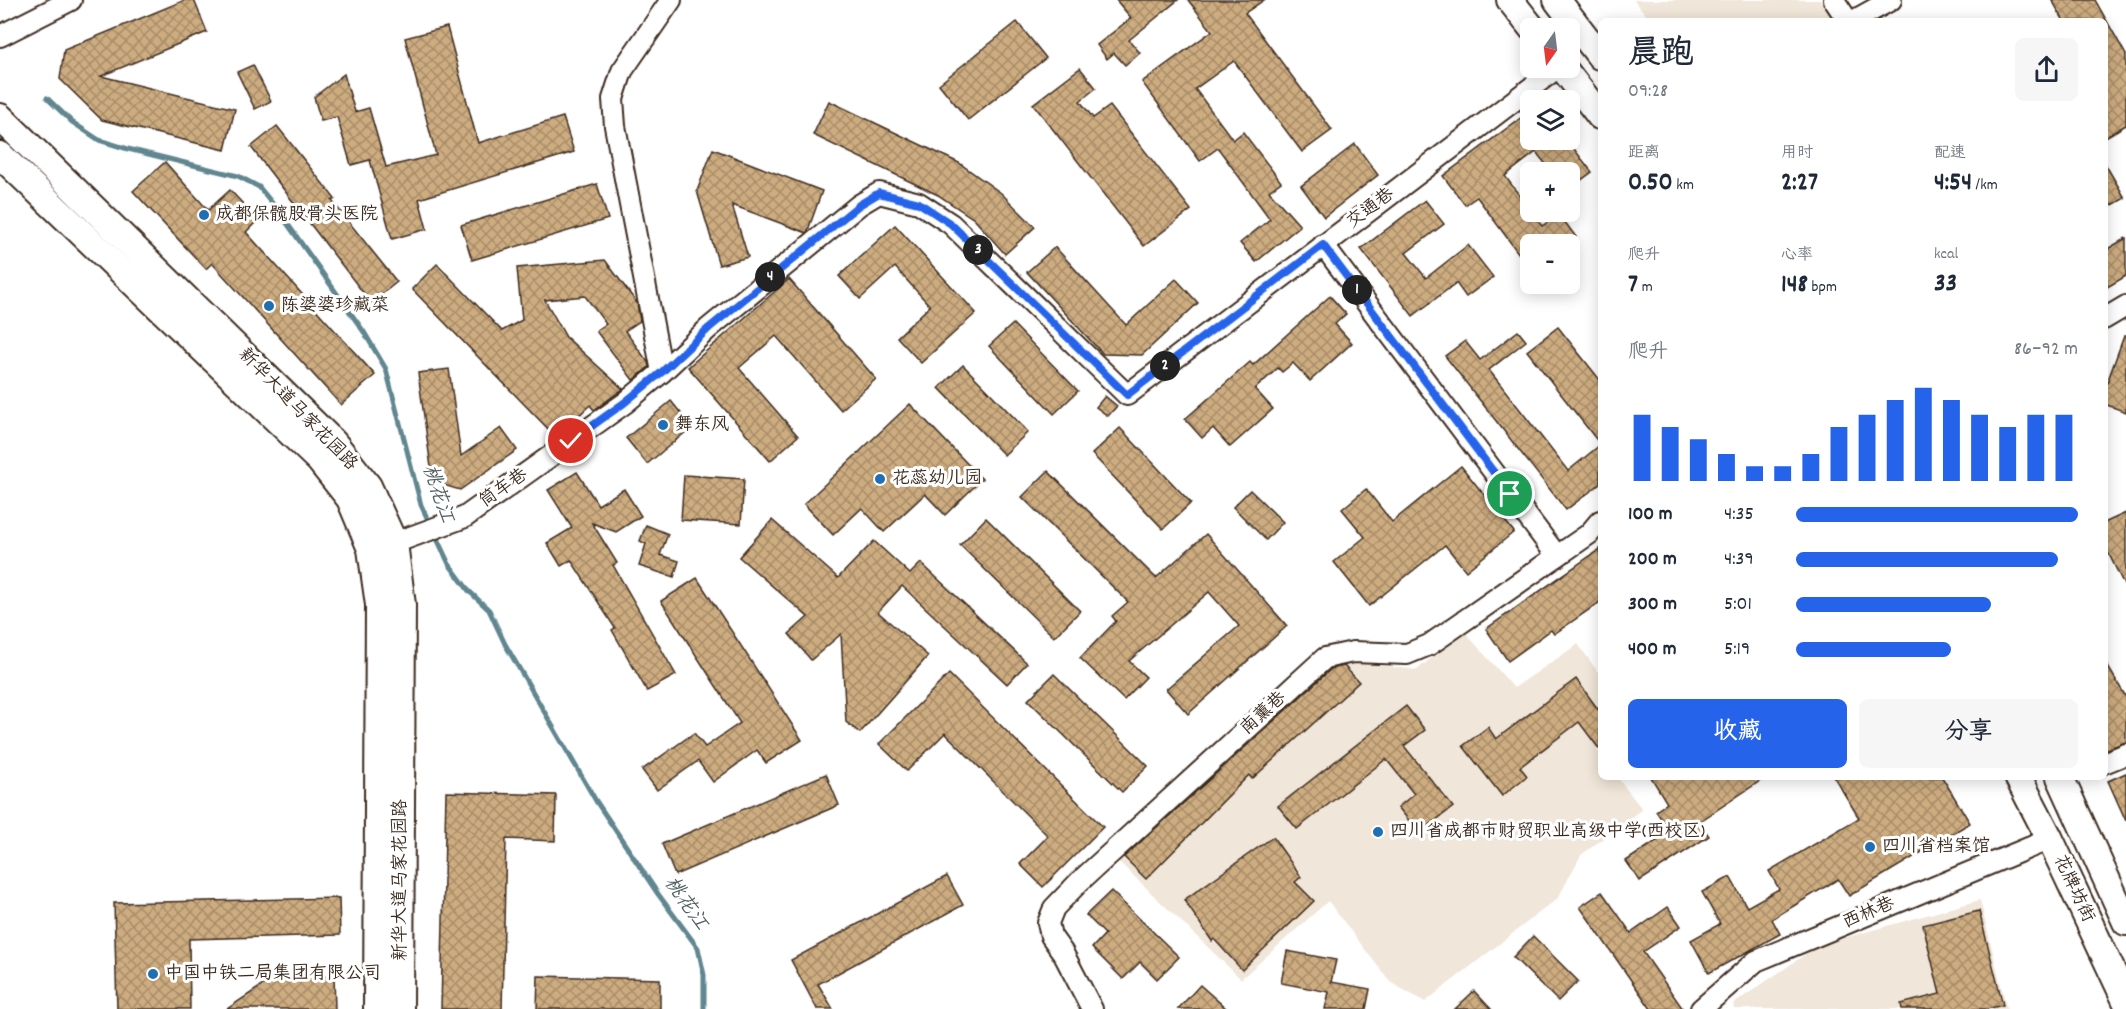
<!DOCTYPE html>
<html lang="zh">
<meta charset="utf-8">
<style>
:root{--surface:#fff;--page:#f6f6f7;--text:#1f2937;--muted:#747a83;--accent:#2563eb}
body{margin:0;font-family:Dekko,"LXGW WenKai TC",sans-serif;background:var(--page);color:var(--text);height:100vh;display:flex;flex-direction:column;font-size:22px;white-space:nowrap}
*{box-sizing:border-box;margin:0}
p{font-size:20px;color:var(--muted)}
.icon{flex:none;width:33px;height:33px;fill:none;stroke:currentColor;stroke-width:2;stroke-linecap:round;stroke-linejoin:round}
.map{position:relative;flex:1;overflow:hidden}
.panel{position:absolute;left:1598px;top:18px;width:510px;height:762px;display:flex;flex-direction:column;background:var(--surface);border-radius:9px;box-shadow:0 3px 15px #0003}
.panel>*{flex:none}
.needle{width:39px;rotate:194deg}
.buttons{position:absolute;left:1520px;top:18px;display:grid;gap:12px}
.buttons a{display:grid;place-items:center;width:60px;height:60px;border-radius:9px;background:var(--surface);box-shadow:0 3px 15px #0003;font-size:30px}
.pin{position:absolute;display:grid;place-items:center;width:51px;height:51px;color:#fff;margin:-26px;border:3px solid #fff;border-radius:50%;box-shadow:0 2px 6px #0007}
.km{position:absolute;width:30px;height:30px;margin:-15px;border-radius:50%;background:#222;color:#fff;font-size:16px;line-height:30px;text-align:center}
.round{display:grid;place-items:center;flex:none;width:63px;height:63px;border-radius:9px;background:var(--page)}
.head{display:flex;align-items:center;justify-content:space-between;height:102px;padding:0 30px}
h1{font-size:33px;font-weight:700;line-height:45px}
.metrics{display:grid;grid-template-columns:repeat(3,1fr);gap:9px;height:102px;padding:6px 30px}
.metrics div{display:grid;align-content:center}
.metrics b{font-size:26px;font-weight:700}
.metrics small{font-size:16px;font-weight:400}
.metrics p{font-size:16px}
.chart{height:168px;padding:12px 30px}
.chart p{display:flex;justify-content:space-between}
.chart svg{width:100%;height:108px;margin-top:6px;stroke:var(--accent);stroke-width:6}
.cta{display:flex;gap:12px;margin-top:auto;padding:12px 30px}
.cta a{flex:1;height:69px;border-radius:9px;background:var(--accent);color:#fff;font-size:24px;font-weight:700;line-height:69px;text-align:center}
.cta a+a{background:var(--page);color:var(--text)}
ul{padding:0 30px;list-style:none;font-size:20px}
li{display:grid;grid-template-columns:96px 72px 1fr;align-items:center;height:45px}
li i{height:15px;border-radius:8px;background:var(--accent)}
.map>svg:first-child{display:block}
</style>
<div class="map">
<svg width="2126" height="1009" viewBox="0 0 2126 1009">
<defs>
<pattern id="building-cross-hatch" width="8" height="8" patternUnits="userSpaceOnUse" patternTransform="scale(1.5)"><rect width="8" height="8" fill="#cdac80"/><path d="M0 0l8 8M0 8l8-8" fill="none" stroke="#a88c68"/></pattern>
</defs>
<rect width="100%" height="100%" fill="#fff"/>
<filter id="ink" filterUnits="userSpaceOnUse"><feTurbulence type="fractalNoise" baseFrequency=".0167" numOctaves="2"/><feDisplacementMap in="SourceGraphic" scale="12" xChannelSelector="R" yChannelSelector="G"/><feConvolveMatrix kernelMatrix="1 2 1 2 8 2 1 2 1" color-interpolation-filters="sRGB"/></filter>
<g filter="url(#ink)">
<!-- built -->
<g fill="#f0e6d9">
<polygon points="1634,0 1820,0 1834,21 1651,21"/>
<polygon points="1464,631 1514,688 1578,644 1600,675 1600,748 1597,750 1600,755 1600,777 1617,777 1642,809 1581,855 1558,898 1425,1002 1390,982 1328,901 1241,979 1115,858 1338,660 1417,670"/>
<polygon points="1980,900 2007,1009 1734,1009 1733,1004 1819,945"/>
</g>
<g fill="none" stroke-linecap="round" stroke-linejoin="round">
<!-- stream -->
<polyline stroke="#61868f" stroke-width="5" points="47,98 72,122 99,140 128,149 238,176 259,187 277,209 364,332 386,369 421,505 449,564 469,591 489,610 505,644 596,801 658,894 698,948 704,975 704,1009"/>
</g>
<!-- building -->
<g fill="url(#building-cross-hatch)" stroke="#3b2a1e" stroke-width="1.5">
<polygon points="185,0 194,0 207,32 101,76 235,109 225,150 102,120 60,79 64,50"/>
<polygon points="1116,0 1178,0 1129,40 1140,53 1125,65 1114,53 1107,59 1097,45 1131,18"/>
<polygon points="1188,0 1264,0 1245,13 1332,130 1302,152 1234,61 1195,89 1233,140 1243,132 1281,182 1269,191 1300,226 1256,262 1240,243 1270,219 1218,148 1200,161 1142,82 1212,31"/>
<polygon points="2052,0 2095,0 2126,55 2126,125 2104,138 2104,21 2064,21"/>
<polygon points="1017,22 1046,58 968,120 939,84"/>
<polygon points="447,27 478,143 563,117 574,152 419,199 427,229 392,239 370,160 351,165 337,117 321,121 314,97 344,74 355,112 369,108 386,167 436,155 405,38"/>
<polygon points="253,65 271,101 255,109 237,72"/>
<polygon points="1080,68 1096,88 1080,101 1093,118 1110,106 1191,210 1144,246 1033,104"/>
<polygon points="829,101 959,163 1001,193 1035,227 1005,254 974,219 938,195 813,135"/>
<polygon points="1530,111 1530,140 1567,140 1592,172 1569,189 1569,172 1552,172 1536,152 1505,176 1542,226 1559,214 1576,237 1566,244 1530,244 1530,269 1477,197 1465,205 1443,176"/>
<polygon points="277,126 335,199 332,201 397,282 371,303 251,147"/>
<polygon points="1355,144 1378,175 1324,217 1301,186"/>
<polygon points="713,149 822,191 807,233 732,205 748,257 719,265 697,191"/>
<polygon points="165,162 208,210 230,190 258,220 246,232 375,375 341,405 212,263 206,269 133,191"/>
<polygon points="2104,162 2125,198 2104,210"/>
<polygon points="597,184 608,219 472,260 461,225"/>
<polygon points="1425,200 1444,224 1406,253 1426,278 1468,245 1493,277 1466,297 1456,283 1413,316 1361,249"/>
<polygon points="895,225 976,313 921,363 897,337 930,306 895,267 860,299 839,276"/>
<polygon points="2126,238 2126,276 2104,289 2104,251"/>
<polygon points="1055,247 1126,325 1176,279 1198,303 1142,355 1103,354 1027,272"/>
<polygon points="605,260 637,303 640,321 625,331 648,362 649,367 633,380 596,331 606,324 585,296 545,300 566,337 623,389 594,410 590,405 556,437 412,289 437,264 502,331 522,320 517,268"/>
<polygon points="789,279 876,379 841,410 776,336 739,368 798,436 770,461 688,367"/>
<polygon points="1330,296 1346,314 1335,324 1352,343 1310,381 1293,363 1282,372 1278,368 1255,389 1273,409 1230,447 1213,428 1202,438 1185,419 1250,362 1253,365"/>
<polygon points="1013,324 1078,391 1054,414 989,346"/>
<polygon points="1558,327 1600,380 1600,444 1527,351"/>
<polygon points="1518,331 1526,341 1489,370 1568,471 1600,445 1600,484 1566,510 1445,356 1465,341 1480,360"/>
<polygon points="2124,336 2126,336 2126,412 2104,404 2104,391"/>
<polygon points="963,365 1028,432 1004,455 939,388"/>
<polygon points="449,369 461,456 501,428 517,450 460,490 433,482 418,373"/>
<polygon points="1105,396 1117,406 1108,416 1096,407"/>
<polygon points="671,401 692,427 647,464 626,438"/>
<polygon points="910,404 982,479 945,515 925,494 884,532 862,508 833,535 804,504"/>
<polygon points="1120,428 1191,503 1163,529 1092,454"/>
<polygon points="1461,466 1514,532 1466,571 1445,545 1369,606 1334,562 1365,537 1342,509 1366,489 1392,522"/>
<polygon points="1048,471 1156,578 1206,534 1287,626 1188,714 1166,689 1239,626 1209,592 1129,661 1146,677 1124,700 1080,658 1116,621 1112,616 1128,602 1022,497"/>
<polygon points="577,472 598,505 624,489 641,516 616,532 592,523 617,563 613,565 676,675 647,691 612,630 615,628 571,560 561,566 547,543 572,528 548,490"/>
<polygon points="684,475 744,479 741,524 681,520"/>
<polygon points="1250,490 1283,522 1266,540 1233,507"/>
<polygon points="2126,513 2126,589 2104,544 2104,523"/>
<polygon points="986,518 1080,611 1054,637 960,545"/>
<polygon points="772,520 838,578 874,541 910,574 921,563 1027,663 1007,684 902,586 878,612 928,656 860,733 846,722 841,634 811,660 789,634 808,617 739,557"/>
<polygon points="646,525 668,534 660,555 679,561 674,577 639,566 646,544 640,541"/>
<polygon points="1600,549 1600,602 1554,634 1551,630 1508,661 1486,629"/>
<polygon points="697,578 802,740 766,763 757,750 713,782 698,761 657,790 642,770 694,733 705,747 740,723 661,601"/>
<polygon points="2104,660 2126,697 2126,742 2104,750"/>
<polygon points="1344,666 1359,682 1252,779 1249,775 1146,879 1124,857 1331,669"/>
<polygon points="949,674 1103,827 1043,887 1020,864 1048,836 945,733 907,771 879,744"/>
<polygon points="1054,674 1148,766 1122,792 1028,700"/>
<polygon points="1576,679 1600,712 1600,750 1579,722 1520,767 1527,776 1502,796 1463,746 1488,727 1496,739"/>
<polygon points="1406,706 1425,730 1404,746 1453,807 1419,833 1398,807 1414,794 1386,759 1297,829 1278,806"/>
<polygon points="2126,773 2126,821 2108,781"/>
<polygon points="826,774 839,805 675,875 662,844"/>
<polygon points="1651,777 1766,777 1699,822 1709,836 1640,881 1626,861 1670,832 1656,811 1667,803"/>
<polygon points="1834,777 1942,777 1970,823 1849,896 1838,879 1772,919 1780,934 1709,973 1691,940 1720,924 1702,892 1730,877 1747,907 1779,889 1769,871 1859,818"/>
<polygon points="446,792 556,795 555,841 506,839 502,1009 441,1009"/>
<polygon points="1273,837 1301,877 1295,882 1314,901 1242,970 1214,939 1212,941 1184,900"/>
<polygon points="947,876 963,905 818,984 833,1009 817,1009 791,960"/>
<polygon points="1111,891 1179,957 1157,979 1140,962 1123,979 1092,948 1105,934 1086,915"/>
<polygon points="1602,892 1631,933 1668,907 1681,926 1643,952 1683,1009 1651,1009 1580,907"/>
<polygon points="339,898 340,935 189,939 190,1009 117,1009 114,903"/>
<polygon points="1979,911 2003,1005 1987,1009 1902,1009 1901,1004 1940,994 1923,925"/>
<polygon points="1533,936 1578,981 1558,1001 1513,957"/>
<polygon points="1287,951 1336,960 1331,982 1370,989 1366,1009 1325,1009 1329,992 1281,983"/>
<polygon points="334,976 335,1009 227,1009 275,977"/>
<polygon points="538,976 660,979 660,1009 537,1009"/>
<polygon points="1200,985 1227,1009 1178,1009"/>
<polygon points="1474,991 1491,1009 1455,1009"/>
</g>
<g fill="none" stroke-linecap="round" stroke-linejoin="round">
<defs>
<g id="minor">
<polyline points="1834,0 1848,21"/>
<polyline points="1853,21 1891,0"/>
<polyline points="0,36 71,0"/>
<polyline points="1323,245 1557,556"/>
<polyline points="2104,319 2126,306"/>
<polyline points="662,372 615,126 613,99 622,71 671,0"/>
<polyline points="394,543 465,517 625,403 662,372 709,328 859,205 879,193 919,203 951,224 1127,395 1557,68"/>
<polyline points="2104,763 2126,754"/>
<polyline points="1092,1009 1063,953 1051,936 1048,923 1054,908 1079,882 1325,658 1353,652 1407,654 1429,645 1589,534 1600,521"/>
<polyline points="1701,1009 1756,961 2050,839"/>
</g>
<g id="major">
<polyline points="1510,0 1532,28"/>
<polyline points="1557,0 1600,56"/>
<polyline points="1563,68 1600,116"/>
<polyline points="0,117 334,443 368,486 394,543 402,605 400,1009"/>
<polyline points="0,155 319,460 350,499 371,549 379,605 377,1009"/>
<polyline points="2018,777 2050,839 2126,1001"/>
<polyline points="2060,777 2126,922"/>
</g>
</defs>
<!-- minor casing -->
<use href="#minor" stroke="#3b2a1e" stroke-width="24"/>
<!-- major casing -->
<use href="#major" stroke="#3b2a1e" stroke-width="30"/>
<!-- minor -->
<use href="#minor" stroke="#fff" stroke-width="20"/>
<!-- major -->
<use href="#major" stroke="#fff" stroke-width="26"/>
</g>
</g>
<g fill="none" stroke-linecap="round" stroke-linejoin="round" filter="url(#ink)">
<defs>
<polyline id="route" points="571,441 624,403 662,372 709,328 859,205 879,193 919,203 951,224 1127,395 1323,245 1510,494"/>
</defs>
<!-- route casing -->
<use href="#route" stroke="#fff" stroke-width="12"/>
<!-- route -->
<use href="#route" stroke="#2563eb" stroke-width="8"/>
</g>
<!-- markers -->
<g fill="#1f6fb2" stroke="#fff" stroke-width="2">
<circle cx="204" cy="215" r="6"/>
<circle cx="269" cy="306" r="6"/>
<circle cx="663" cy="425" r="6"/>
<circle cx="880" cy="479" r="6"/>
<circle cx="1378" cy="832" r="6"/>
<circle cx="1870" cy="847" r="6"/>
<circle cx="153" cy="974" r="6"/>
</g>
<g text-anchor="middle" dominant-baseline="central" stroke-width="6" stroke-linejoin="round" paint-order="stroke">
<!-- street labels -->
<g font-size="18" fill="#3b2a1e" stroke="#fff">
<text transform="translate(1371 209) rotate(-37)">交通巷</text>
<text transform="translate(297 410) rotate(46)">新华大道马家花园路</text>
<text transform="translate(504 489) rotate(-35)">筒车巷</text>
<text transform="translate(1264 714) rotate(-42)">南薰巷</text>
<text transform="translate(401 880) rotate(-90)">新华大道马家花园路</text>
<text transform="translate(2073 889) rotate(65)">花牌坊街</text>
<text transform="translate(1869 914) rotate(-23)">西林巷</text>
</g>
<!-- poi labels -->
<g font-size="18" fill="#3b2a1e" stroke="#fff" text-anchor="start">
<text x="216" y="215">成都保髋股骨头医院</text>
<text x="281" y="306">陈婆婆珍藏菜</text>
<text x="675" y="425">舞东风</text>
<text x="892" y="479">花蕊幼儿园</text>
<text x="1390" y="832">四川省成都市财贸职业高级中学(西校区)</text>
<text x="1882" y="847">四川省档案馆</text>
<text x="165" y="974">中国中铁二局集团有限公司</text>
</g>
<!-- water labels -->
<g font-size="20" font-style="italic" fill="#516060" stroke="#fff">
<text transform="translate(437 494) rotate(71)">桃花江</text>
<text transform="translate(685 904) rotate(55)">桃花江</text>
</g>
</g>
</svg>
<div class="buttons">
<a><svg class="needle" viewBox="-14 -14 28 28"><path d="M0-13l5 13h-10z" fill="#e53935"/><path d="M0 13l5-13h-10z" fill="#747a83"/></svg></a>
<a><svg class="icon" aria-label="layers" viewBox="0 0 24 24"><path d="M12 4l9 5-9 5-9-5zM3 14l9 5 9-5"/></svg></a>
<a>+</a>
<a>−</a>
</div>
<div class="pin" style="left:1510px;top:494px;background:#1e9e55"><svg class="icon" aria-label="arrive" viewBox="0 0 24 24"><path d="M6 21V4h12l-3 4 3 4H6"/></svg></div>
<div class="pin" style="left:571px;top:441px;background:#d93025"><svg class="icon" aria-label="check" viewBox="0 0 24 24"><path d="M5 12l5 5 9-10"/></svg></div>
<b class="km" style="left:1357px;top:290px">1</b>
<b class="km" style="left:1165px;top:366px">2</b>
<b class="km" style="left:978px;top:250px">3</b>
<b class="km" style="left:770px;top:277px">4</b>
<section class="panel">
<div class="head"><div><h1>晨跑</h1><p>09:28</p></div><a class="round"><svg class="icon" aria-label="share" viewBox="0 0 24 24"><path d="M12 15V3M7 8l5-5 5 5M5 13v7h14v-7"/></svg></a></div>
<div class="metrics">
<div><p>距离</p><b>0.50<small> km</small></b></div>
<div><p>用时</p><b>2:27</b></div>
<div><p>配速</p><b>4:54<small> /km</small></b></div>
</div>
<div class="metrics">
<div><p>爬升</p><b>7<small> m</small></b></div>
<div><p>心率</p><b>148<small> bpm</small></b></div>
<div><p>kcal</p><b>33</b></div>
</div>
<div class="chart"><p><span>爬升</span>86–92 m</p>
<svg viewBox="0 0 160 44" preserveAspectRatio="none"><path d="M5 44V17M15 44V22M25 44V27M35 44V33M45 44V38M55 44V38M65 44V33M75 44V22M85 44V17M95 44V11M105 44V6M115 44V11M125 44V17M135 44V22M145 44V17M155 44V17"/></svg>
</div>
<ul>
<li><b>100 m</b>4:35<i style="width:100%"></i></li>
<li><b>200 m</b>4:39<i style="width:93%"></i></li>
<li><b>300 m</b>5:01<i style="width:69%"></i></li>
<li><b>400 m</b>5:19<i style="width:55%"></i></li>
</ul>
<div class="cta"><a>收藏</a><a>分享</a></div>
</section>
</div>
